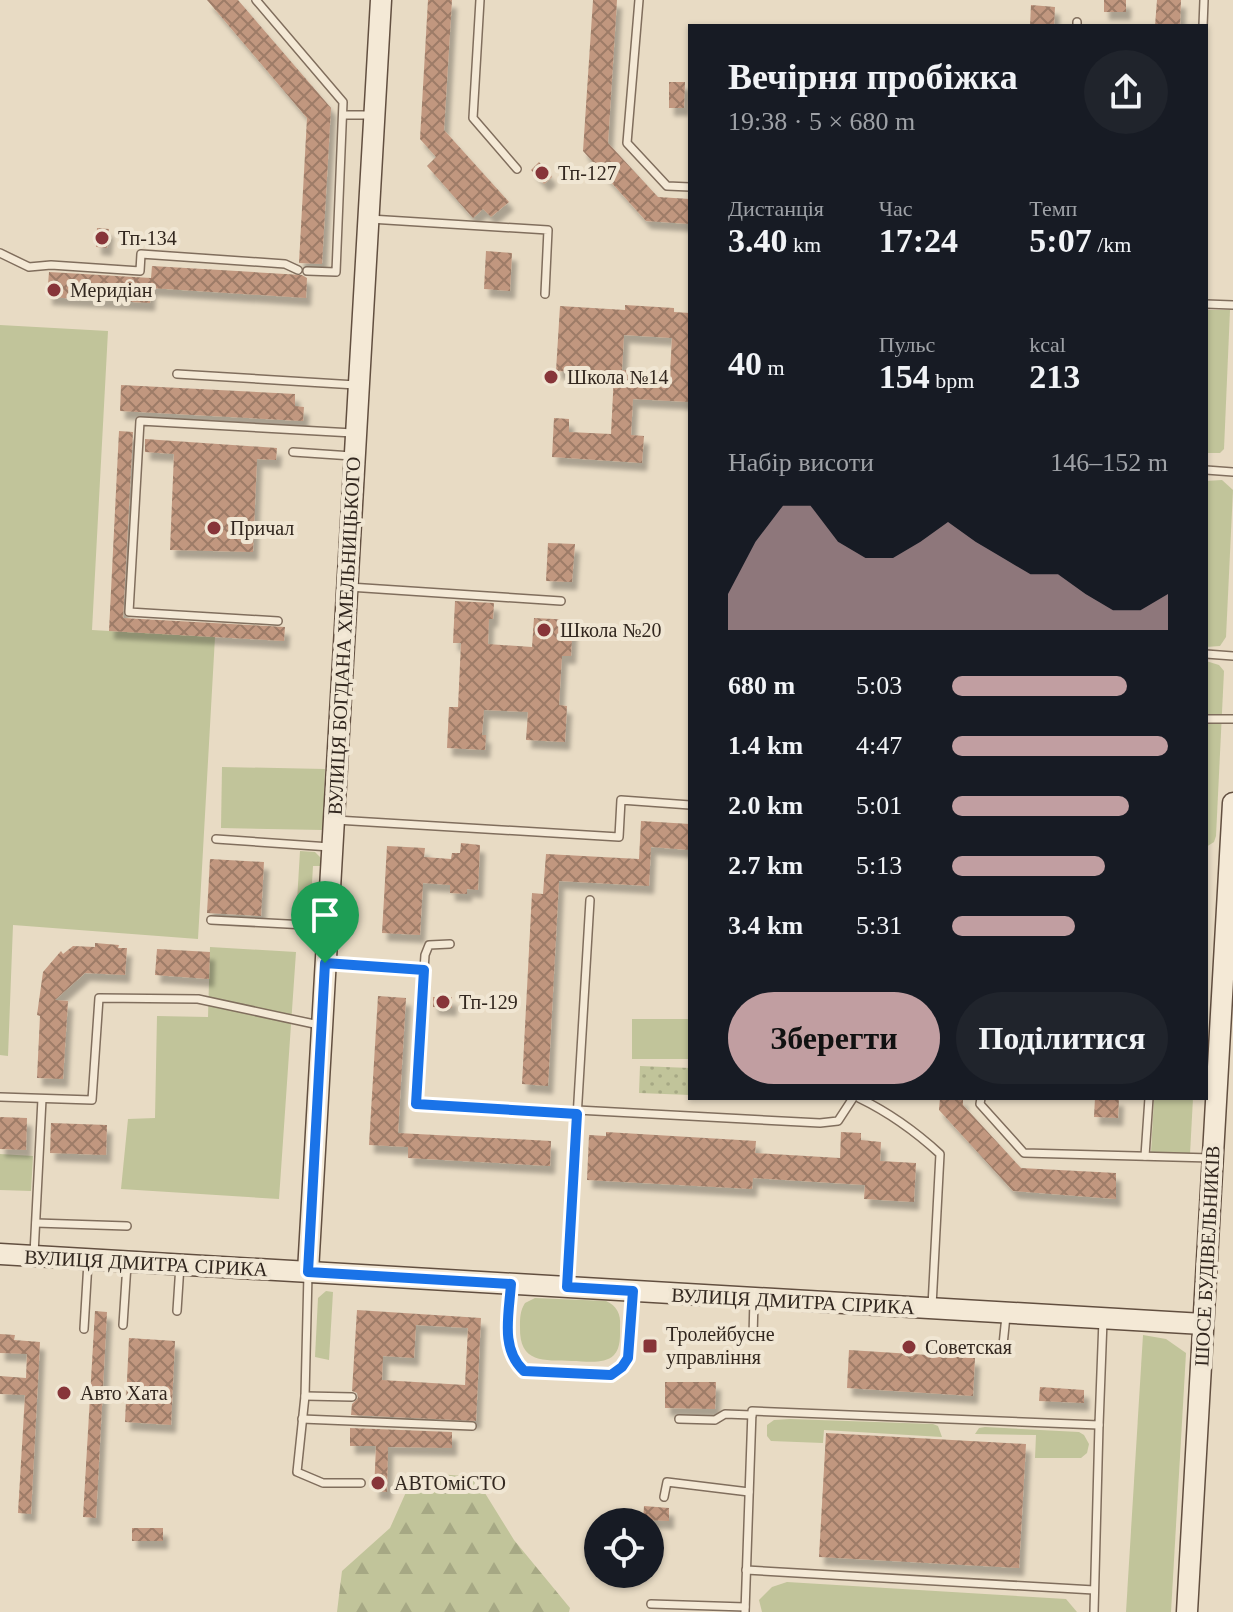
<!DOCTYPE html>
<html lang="uk">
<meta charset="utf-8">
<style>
:root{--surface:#171b24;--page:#20242c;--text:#f1f3f6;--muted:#9ea1a6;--accent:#c19ea1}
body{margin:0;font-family:Georgia,serif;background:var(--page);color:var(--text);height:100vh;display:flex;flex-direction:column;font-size:30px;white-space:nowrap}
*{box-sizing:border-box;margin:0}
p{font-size:26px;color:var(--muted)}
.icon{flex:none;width:44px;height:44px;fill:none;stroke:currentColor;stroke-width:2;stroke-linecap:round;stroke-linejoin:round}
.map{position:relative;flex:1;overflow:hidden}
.details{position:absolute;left:688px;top:24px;width:520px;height:1076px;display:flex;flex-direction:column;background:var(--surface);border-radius:0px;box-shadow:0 2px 6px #0004}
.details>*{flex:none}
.fabs{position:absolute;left:584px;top:1508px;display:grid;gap:16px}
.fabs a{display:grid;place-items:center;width:80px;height:80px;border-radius:50%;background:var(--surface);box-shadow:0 2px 6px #0004;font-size:40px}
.pin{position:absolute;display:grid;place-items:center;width:68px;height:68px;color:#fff;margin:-82px -34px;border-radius:50% 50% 50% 0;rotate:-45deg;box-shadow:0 0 8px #0007}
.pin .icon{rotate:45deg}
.round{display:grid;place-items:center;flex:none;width:84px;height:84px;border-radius:42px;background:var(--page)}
.headline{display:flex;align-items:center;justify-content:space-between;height:136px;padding:0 40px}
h1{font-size:36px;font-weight:700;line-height:60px}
.figures{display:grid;grid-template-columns:repeat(3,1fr);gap:12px;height:136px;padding:8px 40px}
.figures div{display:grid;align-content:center}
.figures b{font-size:34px;font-weight:700}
.figures small{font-size:22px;font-weight:400}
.figures p{font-size:22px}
.chart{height:224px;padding:16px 40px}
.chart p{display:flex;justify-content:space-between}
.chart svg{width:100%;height:144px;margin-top:8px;fill:var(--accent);opacity:.7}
.action{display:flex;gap:16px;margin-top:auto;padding:16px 40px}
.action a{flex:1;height:92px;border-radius:48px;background:var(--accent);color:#111;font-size:32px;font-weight:700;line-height:92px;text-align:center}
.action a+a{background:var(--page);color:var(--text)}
ul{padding:0 40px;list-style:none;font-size:26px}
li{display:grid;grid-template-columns:128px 96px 1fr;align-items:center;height:60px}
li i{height:20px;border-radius:10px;background:var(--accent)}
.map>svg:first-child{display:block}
</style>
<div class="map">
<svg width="1233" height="1612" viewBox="0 0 1233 1612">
<defs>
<pattern id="forest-firs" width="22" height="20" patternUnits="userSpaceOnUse" patternTransform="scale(2)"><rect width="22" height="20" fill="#c1c49a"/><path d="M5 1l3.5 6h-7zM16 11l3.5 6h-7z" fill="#a6a884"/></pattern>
<pattern id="park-dots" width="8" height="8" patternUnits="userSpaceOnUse" patternTransform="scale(2)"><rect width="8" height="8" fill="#c1c49a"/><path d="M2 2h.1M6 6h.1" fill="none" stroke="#a6a884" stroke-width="1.8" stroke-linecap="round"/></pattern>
<pattern id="building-cross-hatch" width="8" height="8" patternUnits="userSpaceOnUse" patternTransform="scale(2)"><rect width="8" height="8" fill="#c1977f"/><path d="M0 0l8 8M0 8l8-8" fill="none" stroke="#9d7b67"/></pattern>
<filter id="shadow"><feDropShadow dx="5" dy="8" stdDeviation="2" flood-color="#0004"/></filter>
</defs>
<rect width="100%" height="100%" fill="#e8dbc4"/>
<!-- grass -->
<g fill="#c1c49a">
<polygon points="1206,310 1230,310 1224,449 1220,453 1206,453"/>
<polygon points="0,325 108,331 92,630 215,637 198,939 13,925 8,1056 0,1055"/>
<polygon points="1222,480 1233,490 1226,637 1220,646 1206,647 1206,481"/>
<polygon points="1206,661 1219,665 1224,671 1216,836 1214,842 1206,847"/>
<polygon points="222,767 325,769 323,830 221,828"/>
<polygon points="300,851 315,852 321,858 323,866 313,866 310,917 296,918"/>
<polygon points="210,947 296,952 279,1199 121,1189 128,1119 155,1118 157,1016 208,1017"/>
<rect x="632" y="1019" width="58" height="40"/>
<polygon points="1154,1098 1193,1098 1190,1154 1151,1153"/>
<polygon points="0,1154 33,1156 31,1191 0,1190"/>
<polygon points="326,1291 333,1292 329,1360 315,1357 318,1298"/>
<path d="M535,1298L606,1301C617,1306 621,1314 620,1326C620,1335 621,1348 614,1355C604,1365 585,1361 572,1361C544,1360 519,1364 520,1327C520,1318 520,1311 525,1303Z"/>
<polygon points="1143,1335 1166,1339 1186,1353 1171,1612 1126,1612"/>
<polygon points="790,1419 933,1424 938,1426 942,1437 824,1430 823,1443 771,1441 767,1436 767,1425 774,1420"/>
<polygon points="985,1427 1079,1432 1084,1435 1089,1444 1087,1453 1081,1458 1035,1458 1036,1435 975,1434 979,1428"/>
<polygon points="787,1582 1066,1599 1077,1612 762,1612 759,1600 772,1587"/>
</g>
<!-- forest -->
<polygon fill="url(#forest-firs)" points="415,1472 475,1477 514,1540 570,1608 569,1612 337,1612 342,1571 390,1528"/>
<!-- park -->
<polygon fill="url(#park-dots)" points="640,1066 690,1068 690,1095 639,1093"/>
<!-- building -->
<g fill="url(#building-cross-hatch)" fill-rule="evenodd" filter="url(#shadow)">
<polygon points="207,0 238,0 331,108 322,264 299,263 307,118"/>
<polygon points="428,0 452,0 444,130 509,202 491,217 483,209 473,218 427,166 436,157 420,139"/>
<polygon points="593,0 617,0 608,143 658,197 690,199 690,224 646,221 583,151"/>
<rect x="1104" y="0" width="22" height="12"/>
<polygon points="1157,0 1181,0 1180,26 1155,26"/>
<polygon points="1031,5 1055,7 1054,26 1030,26"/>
<polygon points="669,82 685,82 684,108 669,108"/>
<polygon points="539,162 552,177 544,184 531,170"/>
<polygon points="97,228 109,229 107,248 96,247"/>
<polygon points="486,251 512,253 510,291 484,289"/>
<polygon points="152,266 302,275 307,278 306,298 151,288 150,303 47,297 49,272 151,278"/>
<path d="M625,305L674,308V312L690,313V402L633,399L631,435L644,436L642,463L552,457L554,418L569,419V432L611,434L614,374L556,371L560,306L625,310ZM624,335L672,338L670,373L622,370Z"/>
<polygon points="121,385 295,394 295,406 304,407 303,421 120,411"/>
<polygon points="119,431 133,432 123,618 285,627 284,641 109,631"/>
<polygon points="145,439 277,448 276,460 257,459 253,552 170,550 174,454 145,452"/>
<polygon points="548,543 575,544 572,582 546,581"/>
<polygon points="455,601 494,603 493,619 489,619 488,644 532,647 534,618 573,620 571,656 562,656 559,705 567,706 565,742 526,740 528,712 484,710 482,735 486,735 485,750 447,748 449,707 458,707 461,643 453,643"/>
<polygon points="641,821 690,824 690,850 651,847 649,886 559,881 548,1086 522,1084 532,893 543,894 546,854 639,859"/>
<polygon points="461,843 480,845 478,890 467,889 467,894 450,893 450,885 423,883 420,935 382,933 387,846 425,848 424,857 451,859 452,853 460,853"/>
<polygon points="210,859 264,862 261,916 207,913"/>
<polygon points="95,943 119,945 118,948 127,948 125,975 85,973 55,1000 68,1001 63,1079 37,1078 40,1016 37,1015 43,972 61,951 63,954 73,946 95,947"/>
<polygon points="157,949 210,952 209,979 155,975"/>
<polygon points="378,996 406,998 398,1133 551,1141 550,1166 408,1158 408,1147 369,1145"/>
<polygon points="433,997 452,997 452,1008 433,1007"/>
<polygon points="940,1098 963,1098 963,1105 1021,1168 1116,1173 1116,1199 1013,1191 939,1110"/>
<polygon points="1095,1098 1119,1098 1118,1118 1094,1117"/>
<polygon points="0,1117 27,1118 26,1150 0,1149"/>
<polygon points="51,1123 107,1125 106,1155 50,1153"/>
<polygon points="606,1132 756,1141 755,1153 840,1158 841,1132 861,1133 861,1140 881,1142 880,1161 916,1163 914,1202 864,1199 865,1185 753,1178 752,1189 587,1180 589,1135 606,1136"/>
<path d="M357,1310L481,1318L476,1421L351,1415L352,1404L358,1398L357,1393L352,1391ZM416,1325L468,1328L465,1385L382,1380L383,1356L414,1358Z"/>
<polygon points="95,1311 107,1312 96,1518 83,1517"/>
<polygon points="0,1334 15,1335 14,1340 40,1342 31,1514 18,1513 25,1395 0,1394 0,1376 26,1378 27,1354 0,1353"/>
<polygon points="129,1338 175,1341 171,1425 125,1422"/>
<polygon points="849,1350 975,1358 973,1396 847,1388"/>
<polygon points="665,1382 716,1382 715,1409 665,1408"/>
<polygon points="1040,1387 1084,1390 1084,1403 1039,1401"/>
<polygon points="350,1428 452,1432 452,1448 388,1447 387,1492 374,1491 376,1446 350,1446"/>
<polygon points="826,1433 1026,1444 1019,1568 819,1557"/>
<polygon points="644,1506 669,1508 669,1521 643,1520"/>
<rect x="132" y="1528" width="31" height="13"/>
</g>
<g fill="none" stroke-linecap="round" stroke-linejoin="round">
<defs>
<g id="lane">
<polyline points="256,0 343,102 336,272 307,271"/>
<polyline points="480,0 473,118 517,169"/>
<polyline points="639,0 627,143 667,186 690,187"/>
<polyline points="1077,26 1077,22"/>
<polyline points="1203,26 1204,0"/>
<polyline points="344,115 374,115"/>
<polyline points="370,219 548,230 545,294"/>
<polyline points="0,253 29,267 51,265 140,271 141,254 285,264 298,270"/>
<polyline points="1206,304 1233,305"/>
<polyline points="177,374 356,385"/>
<polyline points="293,452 352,456"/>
<polyline points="1206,470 1233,472"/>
<polyline points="349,587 561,601"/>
<polyline points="278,621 129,612 140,421 353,433"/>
<polyline points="1206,654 1233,656"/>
<polyline points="1206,719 1233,719"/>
<polyline points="336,820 619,837 621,800 690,805"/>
<polyline points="216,839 330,847"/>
<polyline points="211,920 325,926"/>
<polyline points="328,963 424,970 416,1104 577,1114"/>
<polyline points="424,970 425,955 429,945 450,944"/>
<polyline points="0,1097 92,1100 99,998 198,999 319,1025"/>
<path d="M859,1098C890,1113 915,1131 940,1154L932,1306"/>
<polyline points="981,1098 980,1104 1024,1153 1211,1158"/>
<polyline points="577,1110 820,1123 838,1121 853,1098"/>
<polyline points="1145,1156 1149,1098"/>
<polyline points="36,1223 127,1226"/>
<polyline points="34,1254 42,1099"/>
<polyline points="308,1274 305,1396 297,1472 323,1483 361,1483"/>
<polyline points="567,1285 590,900"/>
<polyline points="511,1286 508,1346 515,1362 524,1371 611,1375 622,1367 628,1358 633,1292"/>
<polyline points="177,1311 180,1265"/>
<polyline points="123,1325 127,1264"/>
<polyline points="84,1329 88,1262"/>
<polyline points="753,1337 754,1299"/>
<polyline points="1003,1345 1006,1316"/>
<polyline points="305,1396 352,1397"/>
<polyline points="302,1419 472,1426"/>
<polyline points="679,1419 715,1420 725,1414 752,1415"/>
<polyline points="664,1497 667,1482 749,1492"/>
<polyline points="746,1570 1094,1590"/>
<polyline points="651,1604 745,1607"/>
<polyline points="745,1612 752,1411 1099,1425 1103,1320"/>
<polyline points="1094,1612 1099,1425"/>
</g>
<g id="secondary">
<polyline points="0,1254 1203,1324"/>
<polyline points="308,1272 381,0"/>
<polyline points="1187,1612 1233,803"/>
</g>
</defs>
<!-- lane casing -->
<use href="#lane" stroke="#806e5d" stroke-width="10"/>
<!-- secondary casing -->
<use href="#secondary" stroke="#624f40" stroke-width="23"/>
<!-- lane -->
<use href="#lane" stroke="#f4e9d6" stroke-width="7"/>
<!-- secondary -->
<use href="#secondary" stroke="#f4e9d6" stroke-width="20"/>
</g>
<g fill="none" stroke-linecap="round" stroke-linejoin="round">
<defs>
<path id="route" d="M325,963L424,970L416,1104L577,1114L567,1287L633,1291L628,1358L622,1367L611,1375L524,1371C500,1349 509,1314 511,1284L308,1272Z"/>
</defs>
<!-- route casing -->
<use href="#route" stroke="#fff" stroke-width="16"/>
<!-- route -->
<use href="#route" stroke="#1a73e8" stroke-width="10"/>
</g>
<!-- markers -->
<g fill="#873539" stroke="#f0e6d3" stroke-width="3">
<circle cx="542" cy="173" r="8"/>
<circle cx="102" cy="238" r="8"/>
<circle cx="54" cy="290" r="8"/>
<circle cx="551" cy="377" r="8"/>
<circle cx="214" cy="528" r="8"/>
<circle cx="544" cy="630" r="8"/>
<circle cx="443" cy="1002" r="8"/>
<rect x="642" y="1338" width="16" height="16" rx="4"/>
<circle cx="909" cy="1347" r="8"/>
<circle cx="64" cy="1393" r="8"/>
<circle cx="378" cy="1483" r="8"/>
</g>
<g text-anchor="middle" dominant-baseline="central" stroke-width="8" stroke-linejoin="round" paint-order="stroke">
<!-- poi labels -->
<g font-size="20" fill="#32271f" stroke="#f0e6d3" text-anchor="start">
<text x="558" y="173">Тп-127</text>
<text x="118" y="238">Тп-134</text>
<text x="70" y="290">Меридіан</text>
<text x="567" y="377">Школа №14</text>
<text x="230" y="528">Причал</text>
<text x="560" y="630">Школа №20</text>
<text x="459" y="1002">Тп-129</text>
<text x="666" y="1334">Тролейбусне<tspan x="666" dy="23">управління</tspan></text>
<text x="925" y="1347">Советская</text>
<text x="80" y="1393">Авто Хата</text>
<text x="394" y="1483">АВТОміСТО</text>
</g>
<!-- street labels -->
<g font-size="20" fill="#32271f" stroke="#f0e6d3">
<text transform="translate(344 636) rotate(-87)">ВУЛИЦЯ БОГДАНА ХМЕЛЬНИЦЬКОГО</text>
<text transform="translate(1207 1256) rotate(-87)">ШОСЕ БУДІВЕЛЬНИКІВ</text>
<text transform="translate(146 1263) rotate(3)">ВУЛИЦЯ ДМИТРА СІРИКА</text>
<text transform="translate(793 1301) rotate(3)">ВУЛИЦЯ ДМИТРА СІРИКА</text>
</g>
</g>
</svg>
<div class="fabs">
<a><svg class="icon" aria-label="locate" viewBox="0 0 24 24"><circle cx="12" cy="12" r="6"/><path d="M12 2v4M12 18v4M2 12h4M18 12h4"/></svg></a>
</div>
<div class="pin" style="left:325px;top:963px;background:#1e9e55"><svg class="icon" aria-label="arrive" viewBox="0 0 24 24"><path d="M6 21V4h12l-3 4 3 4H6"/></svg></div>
<section class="details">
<div class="headline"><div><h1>Вечірня пробіжка</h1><p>19:38 · 5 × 680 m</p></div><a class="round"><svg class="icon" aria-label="share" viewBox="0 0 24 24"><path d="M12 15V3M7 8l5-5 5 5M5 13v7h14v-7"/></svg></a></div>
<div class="figures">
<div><p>Дистанція</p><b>3.40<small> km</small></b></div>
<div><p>Час</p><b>17:24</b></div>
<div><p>Темп</p><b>5:07<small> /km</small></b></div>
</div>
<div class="figures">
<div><b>40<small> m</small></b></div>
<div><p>Пульс</p><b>154<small> bpm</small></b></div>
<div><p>kcal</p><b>213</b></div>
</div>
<div class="chart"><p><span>Набір висоти</span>146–152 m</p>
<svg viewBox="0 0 160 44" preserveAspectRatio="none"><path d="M0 44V33L10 17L20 6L30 6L40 17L50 22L60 22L70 17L80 11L90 17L100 22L110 27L120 27L130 33L140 38L150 38L160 33V44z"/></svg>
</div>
<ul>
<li><b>680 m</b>5:03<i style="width:81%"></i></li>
<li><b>1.4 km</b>4:47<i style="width:100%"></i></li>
<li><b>2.0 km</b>5:01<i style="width:82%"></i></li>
<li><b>2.7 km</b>5:13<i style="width:71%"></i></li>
<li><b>3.4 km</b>5:31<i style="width:57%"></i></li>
</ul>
<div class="action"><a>Зберегти</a><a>Поділитися</a></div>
</section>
</div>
